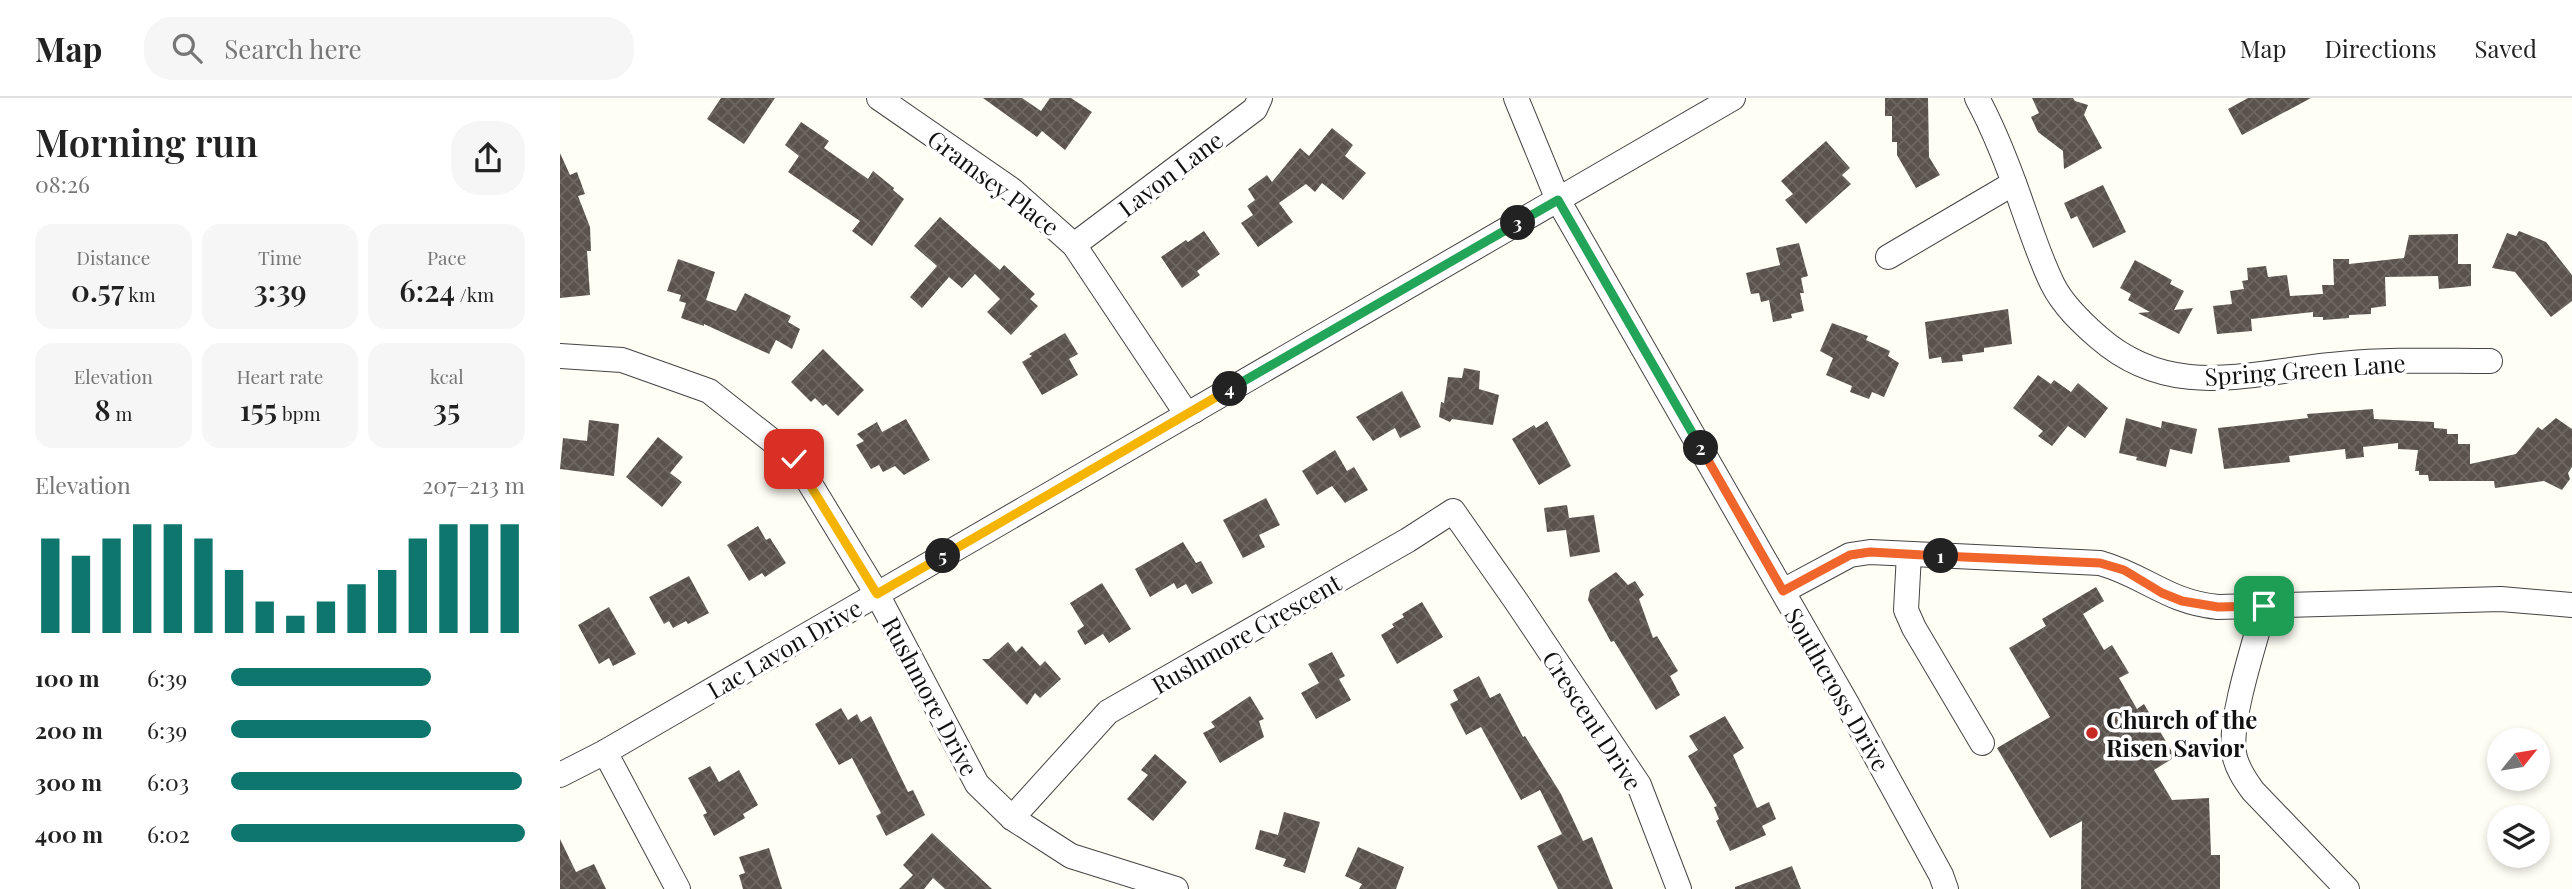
<!DOCTYPE html>
<meta charset="utf-8">
<style>
:root{--surface:#fff;--page:#f6f6f6;--text:#222;--muted:#767676;--line:#e0e0e0;--accent:#0f766e}
body{margin:0;font-family:"Playfair Display",serif;background:var(--page);color:var(--text);height:100vh;display:flex;flex-direction:column;font-size:26px;white-space:nowrap}
*{box-sizing:border-box;margin:0}
p{font-size:23px;color:var(--muted)}
.icon{flex:none;width:38px;height:38px;fill:none;stroke:currentColor;stroke-width:2;stroke-linecap:round;stroke-linejoin:round}
.map{position:relative;flex:1;overflow:hidden}
.drawer{display:flex;flex-direction:column;background:var(--surface);width:560px}
.drawer>*{flex:none}
.needle{width:46px;rotate:60deg}
.controls{position:absolute;left:1927px;top:630px;display:grid;gap:14px}
.controls a{display:grid;place-items:center;width:63px;height:63px;border-radius:50%;background:var(--surface);box-shadow:0 4px 10px #0003;font-size:35px}
.pin{position:absolute;display:grid;place-items:center;width:60px;height:60px;color:#fff;margin:-30px;border-radius:14px;box-shadow:0 4px 10px #0006}
.km{position:absolute;width:35px;height:35px;margin:-18px;border-radius:50%;background:#222;color:#fff;font-size:19px;line-height:35px;text-align:center}
.round{display:grid;place-items:center;flex:none;width:74px;height:74px;border-radius:28px;background:var(--page)}
.overview{display:flex;align-items:center;justify-content:space-between;height:119px;padding:0 35px}
h1{font-size:38px;font-weight:600;line-height:52px}
.metrics{display:grid;grid-template-columns:repeat(3,1fr);gap:10px;height:119px;padding:7px 35px}
.metrics div{display:grid;align-content:center;border-radius:18px;background:var(--page);text-align:center}
.metrics b{font-size:30px;font-weight:600}
.metrics small{font-size:19px;font-weight:400}
.metrics p{font-size:19px}
.chart{height:196px;padding:14px 35px}
.chart p{display:flex;justify-content:space-between}
.chart svg{width:100%;height:126px;margin-top:7px;stroke:var(--accent);stroke-width:6}
ul{padding:0 35px;list-style:none;font-size:23px}
li{display:grid;grid-template-columns:112px 84px 1fr;align-items:center;height:52px}
li i{height:18px;border-radius:9px;background:var(--accent)}
header{display:flex;align-items:center;gap:42px;box-sizing:border-box;height:98px;padding:0 35px;background:var(--surface);border-bottom:2px solid var(--line)}
header strong{font-size:33px}
nav{display:flex;gap:38px;margin-inline-start:auto;font-size:24px}
.search{width:490px;height:63px;background:var(--page);display:flex;align-items:center;gap:18px;box-sizing:border-box;padding:0 24px;border-radius:28px;color:var(--muted);font-size:26px}
main{display:flex;flex:1;min-height:0}
.map>svg:first-child{display:block}
</style>
<header>
<strong>Map</strong>
<div class="search"><svg class="icon" aria-label="search" viewBox="0 0 24 24"><circle cx="10" cy="10" r="6"/><path d="M15 15l6 6"/></svg>Search here</div>
<nav><a>Map</a><a>Directions</a><a>Saved</a></nav>
</header>
<main>
<section class="drawer">
<div class="overview"><div><h1>Morning run</h1><p>08:26</p></div><a class="round"><svg class="icon" aria-label="share" viewBox="0 0 24 24"><path d="M12 15V3M7 8l5-5 5 5M5 13v7h14v-7"/></svg></a></div>
<div class="metrics">
<div><p>Distance</p><b>0.57<small> km</small></b></div>
<div><p>Time</p><b>3:39</b></div>
<div><p>Pace</p><b>6:24<small> /km</small></b></div>
</div>
<div class="metrics">
<div><p>Elevation</p><b>8<small> m</small></b></div>
<div><p>Heart rate</p><b>155<small> bpm</small></b></div>
<div><p>kcal</p><b>35</b></div>
</div>
<div class="chart"><p><span>Elevation</span>207–213 m</p>
<svg viewBox="0 0 160 44" preserveAspectRatio="none"><path d="M5 44V11M15 44V17M25 44V11M35 44V6M45 44V6M55 44V11M65 44V22M75 44V33M85 44V38M95 44V33M105 44V27M115 44V22M125 44V11M135 44V6M145 44V6M155 44V6"/></svg>
</div>
<ul>
<li><b>100 m</b>6:39<i style="width:68%"></i></li>
<li><b>200 m</b>6:39<i style="width:68%"></i></li>
<li><b>300 m</b>6:03<i style="width:99%"></i></li>
<li><b>400 m</b>6:02<i style="width:100%"></i></li>
</ul>
</section>
<div class="map">
<svg width="2012" height="791" viewBox="0 0 2012 791">
<defs>
<pattern id="building-cross-hatch" width="8" height="8" patternUnits="userSpaceOnUse" patternTransform="scale(1.75)"><rect width="8" height="8" fill="#5a534d"/><path d="M0 0l8 8M0 8l8-8" fill="none" stroke="#6d6762"/></pattern>
</defs>
<rect width="100%" height="100%" fill="#fffef5"/>
<!-- building -->
<g fill="url(#building-cross-hatch)">
<polygon points="161,0 215,0 184,46 147,21"/>
<polygon points="423,0 462,0 481,13 490,0 511,0 532,14 505,52 482,33 477,39"/>
<polygon points="1325,0 1368,0 1369,59 1380,77 1356,90 1337,57 1337,44 1332,44 1332,18 1325,18"/>
<polygon points="1472,0 1513,0 1515,3 1528,7 1524,17 1542,50 1504,71 1503,53 1478,34 1471,19 1479,15"/>
<polygon points="1688,0 1751,0 1682,37 1668,11"/>
<polygon points="241,24 269,43 264,50 308,81 313,73 334,90 333,92 344,101 312,148 292,133 300,123 228,74 239,58 225,47"/>
<polygon points="772,30 793,47 785,58 806,75 783,102 762,85 755,94 746,86 719,105 733,124 698,149 681,125 693,117 687,108 695,102 688,91 707,77 712,84 740,50 749,58"/>
<polygon points="1266,43 1290,70 1282,77 1291,86 1246,126 1225,102 1233,96 1221,83"/>
<polygon points="0,55 10,77 17,74 25,96 18,98 30,129 31,153 27,153 30,197 0,200"/>
<polygon points="1543,87 1566,134 1533,150 1517,118 1511,121 1504,105"/>
<polygon points="380,119 440,172 444,167 475,196 470,201 478,208 451,237 427,214 440,201 415,176 402,190 389,179 362,210 350,199 377,168 354,148"/>
<polygon points="644,133 660,156 637,173 640,177 622,190 601,159 626,142 628,144"/>
<polygon points="1959,133 1986,144 2012,177 2012,203 1991,219 1955,174 1932,170 1947,135 1956,138"/>
<polygon points="1898,136 1898,166 1911,166 1911,188 1879,191 1878,178 1825,179 1826,208 1811,210 1811,216 1789,217 1789,220 1763,222 1763,219 1753,219 1753,214 1691,221 1692,233 1657,236 1653,208 1672,206 1670,193 1684,191 1682,183 1688,182 1687,170 1706,168 1708,179 1727,177 1730,198 1763,196 1762,187 1774,187 1773,161 1789,161 1789,166 1844,160 1849,137"/>
<polygon points="1239,145 1248,178 1241,180 1244,195 1240,195 1244,213 1231,216 1232,220 1213,224 1209,202 1201,204 1199,195 1191,196 1186,175 1220,167 1216,150"/>
<polygon points="118,161 155,174 146,202 176,213 185,195 231,218 228,224 240,231 232,251 216,242 209,256 144,226 144,228 121,220 126,205 119,203 121,197 107,193"/>
<polygon points="1575,162 1612,182 1610,186 1624,193 1614,212 1633,210 1619,236 1578,215 1590,214 1568,202 1571,196 1560,190"/>
<polygon points="1448,211 1452,246 1424,250 1424,254 1402,257 1403,263 1382,265 1381,259 1369,261 1365,224"/>
<polygon points="1272,225 1308,238 1306,242 1330,253 1328,258 1339,265 1324,299 1312,294 1309,301 1290,294 1292,288 1266,277 1273,260 1260,253"/>
<polygon points="505,235 518,256 509,261 518,277 482,297 462,264 472,258 469,256"/>
<polygon points="263,251 304,292 278,318 266,306 263,308 255,300 251,304 231,284"/>
<polygon points="904,270 920,273 919,291 939,297 933,327 892,321 890,324 879,319 881,304 884,305 888,279 902,280"/>
<polygon points="1478,277 1491,286 1494,282 1511,294 1518,285 1548,310 1525,340 1508,328 1492,348 1478,338 1483,333 1453,310"/>
<polygon points="842,293 861,329 840,340 835,330 813,343 796,319"/>
<polygon points="1813,311 1814,321 1874,324 1874,330 1887,331 1887,336 1898,336 1898,346 1910,346 1910,366 1956,356 1978,329 1982,332 1996,320 2012,331 2012,369 2008,375 2010,381 2002,392 1984,383 1935,390 1934,383 1869,383 1868,377 1859,377 1859,373 1855,373 1858,352 1838,351 1838,345 1803,349 1804,359 1786,361 1785,351 1729,358 1730,364 1664,371 1658,330 1748,320 1747,316"/>
<polygon points="1566,320 1601,330 1602,323 1637,331 1632,356 1610,351 1606,369 1576,362 1577,359 1559,355"/>
<polygon points="346,321 370,362 344,377 335,368 323,374 319,367 311,371 296,347 304,343 297,336 317,324 322,334"/>
<polygon points="29,322 59,326 54,378 0,371 3,340 27,343"/>
<polygon points="987,323 1011,368 979,387 952,341 974,327 976,330"/>
<polygon points="98,339 123,359 110,375 122,384 102,409 66,379"/>
<polygon points="775,352 787,373 794,369 808,392 785,405 772,388 757,397 742,373"/>
<polygon points="706,400 720,427 699,437 705,449 683,460 663,422"/>
<polygon points="1007,407 1009,420 1034,417 1040,454 1010,459 1006,432 987,434 984,410"/>
<polygon points="198,428 206,442 210,440 226,465 205,479 202,475 189,483 167,447"/>
<polygon points="623,444 636,465 641,463 653,485 632,496 626,486 617,491 614,485 590,499 575,471"/>
<polygon points="1056,474 1068,487 1075,483 1084,497 1079,501 1093,540 1097,538 1118,573 1110,578 1120,597 1096,612 1054,543 1051,544 1028,502 1030,492"/>
<polygon points="129,478 149,515 128,526 126,523 113,530 109,523 104,526 89,499"/>
<polygon points="542,485 571,531 549,545 543,536 525,547 517,533 524,528 510,505"/>
<polygon points="1536,489 1544,503 1523,516 1544,552 1552,547 1569,575 1559,580 1577,611 1584,606 1615,659 1594,672 1612,702 1649,700 1651,757 1660,757 1660,791 1521,791 1522,723 1490,740 1437,650 1490,619 1449,550 1486,528 1482,521"/>
<polygon points="862,504 883,539 837,566 821,537 834,529 832,526 844,519 842,516"/>
<polygon points="49,509 76,556 53,568 49,560 39,566 18,527"/>
<polygon points="448,544 456,554 462,548 480,568 485,563 501,581 480,600 475,595 467,607 422,561 429,561"/>
<polygon points="772,554 785,578 779,581 791,602 756,621 741,595 759,585 748,566"/>
<polygon points="919,578 930,600 940,595 963,639 965,638 1001,696 1023,743 1032,739 1053,791 998,791 977,748 1002,736 980,692 961,702 921,629 906,637 890,606 898,602 893,592"/>
<polygon points="690,598 704,621 699,623 704,639 660,665 643,635 655,629 651,624"/>
<polygon points="281,610 288,622 297,616 301,624 311,618 348,694 353,692 365,717 326,738 316,718 321,715 292,660 279,667 255,626"/>
<polygon points="1165,618 1184,650 1173,657 1197,710 1209,704 1216,721 1202,728 1206,737 1170,753 1156,723 1159,721 1154,709 1157,708 1128,658 1138,652 1129,638"/>
<polygon points="595,656 627,684 593,723 567,701 588,677 581,672"/>
<polygon points="150,668 159,684 179,672 198,707 183,716 185,720 154,738 143,717 147,715 128,680"/>
<polygon points="724,714 760,724 745,775 723,768 726,761 695,751 700,732 718,737"/>
<polygon points="372,735 432,791 385,791 373,780 364,791 339,791 353,777 343,767"/>
<polygon points="0,741 16,774 34,766 46,791 0,791"/>
<polygon points="798,749 844,769 836,791 799,791 802,786 785,778"/>
<polygon points="209,750 222,791 183,791 179,777 185,775 179,759"/>
<polygon points="1232,768 1241,791 1175,791 1175,789"/>
</g>
<g fill="none" stroke-linecap="round" stroke-linejoin="round">
<defs>
<g id="minor">
<polyline points="319,0 452,92 514,147 624,312 634,313"/>
<polyline points="956,0 998,102 1286,604 1381,777 1386,791"/>
<path d="M1417,0C1436,35 1451,75 1464,113C1473,138 1481,163 1493,187C1503,207 1521,224 1538,239C1613,305 1693,273 1781,266C1831,261 1880,263 1930,263"/>
<polyline points="514,147 695,11 700,0"/>
<polyline points="1328,159 1454,85"/>
<polyline points="0,258 62,262 149,293 235,361 317,496 417,686 452,720 511,758 616,791"/>
<polyline points="1349,456 1346,512 1354,530 1422,645"/>
<path d="M1223,493L1290,457L1310,454L1540,465C1586,478 1607,504 1658,509L1941,501L2012,507"/>
<path d="M1705,507C1695,544 1669,621 1674,655C1676,669 1685,682 1693,693L1787,791"/>
<polyline points="45,654 118,791"/>
<polyline points="0,677 45,654 1173,0"/>
<polyline points="452,720 548,614 848,442 893,413 956,503 1079,687 1119,791"/>
</g>
</defs>
<!-- minor casing -->
<use href="#minor" stroke="#444" stroke-width="26"/>
<!-- minor -->
<use href="#minor" stroke="#fff" stroke-width="24"/>
</g>
<g fill="none" stroke-linecap="round" stroke-linejoin="round">
<defs>
<polyline id="split-1" points="1381,458 1540,465 1564,472 1602,495 1622,503 1658,509 1704,508"/>
<polyline id="split-2" points="1141,350 1223,493 1290,457 1310,454 1381,458"/>
<polyline id="split-3" points="958,125 998,102 1141,350"/>
<polyline id="split-4" points="670,291 958,125"/>
<polyline id="split-5" points="383,458 670,291"/>
<polyline id="split-6" points="234,361 317,496 383,458"/>
</defs>
<!-- split-1 casing -->
<use href="#split-1" stroke="#fff" stroke-width="14"/>
<!-- split-2 casing -->
<use href="#split-2" stroke="#fff" stroke-width="14"/>
<!-- split-3 casing -->
<use href="#split-3" stroke="#fff" stroke-width="14"/>
<!-- split-4 casing -->
<use href="#split-4" stroke="#fff" stroke-width="14"/>
<!-- split-5 casing -->
<use href="#split-5" stroke="#fff" stroke-width="14"/>
<!-- split-6 casing -->
<use href="#split-6" stroke="#fff" stroke-width="14"/>
<!-- split-1 -->
<use href="#split-1" stroke="#f0652b" stroke-width="9"/>
<!-- split-2 -->
<use href="#split-2" stroke="#f0652b" stroke-width="9"/>
<!-- split-3 -->
<use href="#split-3" stroke="#22a559" stroke-width="9"/>
<!-- split-4 -->
<use href="#split-4" stroke="#22a559" stroke-width="9"/>
<!-- split-5 -->
<use href="#split-5" stroke="#f5b400" stroke-width="9"/>
<!-- split-6 -->
<use href="#split-6" stroke="#f5b400" stroke-width="9"/>
</g>
<!-- markers -->
<circle fill="#c62c23" stroke="#fff" stroke-width="2.5" cx="1532" cy="635" r="7"/>
<g text-anchor="middle" dominant-baseline="central" stroke-width="7" stroke-linejoin="round" paint-order="stroke">
<!-- street labels -->
<g font-size="24" fill="#111" stroke="#fff">
<text transform="translate(610 75) rotate(-37)">Lavon Lane</text>
<text transform="translate(434 84) rotate(37)">Gramsey Place</text>
<text transform="translate(1745 271) rotate(-4)">Spring Green Lane</text>
<text transform="translate(686 535) rotate(-30)">Rushmore Crescent</text>
<text transform="translate(224 550) rotate(-30)">Lac Lavon Drive</text>
<text transform="translate(1278 591) rotate(60)">Southcross Drive</text>
<text transform="translate(371 598) rotate(62)">Rushmore Drive</text>
<text transform="translate(1033 622) rotate(57)">Crescent Drive</text>
</g>
<!-- poi labels -->
<g font-size="24" font-weight="bold" fill="#111" stroke="#fff" text-anchor="start">
<text x="1546" y="621">Church of the<tspan x="1546" dy="28">Risen Savior</tspan></text>
</g>
</g>
</svg>
<div class="controls">
<a><svg class="needle" viewBox="-14 -14 28 28"><path d="M0-13l5 13h-10z" fill="#e53935"/><path d="M0 13l5-13h-10z" fill="#767676"/></svg></a>
<a><svg class="icon" aria-label="layers" viewBox="0 0 24 24"><path d="M12 4l9 5-9 5-9-5zM3 14l9 5 9-5"/></svg></a>
</div>
<div class="pin" style="left:1704px;top:508px;background:#1e9e55"><svg class="icon" aria-label="arrive" viewBox="0 0 24 24"><path d="M6 21V4h12l-3 4 3 4H6"/></svg></div>
<div class="pin" style="left:234px;top:361px;background:#d93025"><svg class="icon" aria-label="check" viewBox="0 0 24 24"><path d="M5 12l5 5 9-10"/></svg></div>
<b class="km" style="left:1381px;top:458px">1</b>
<b class="km" style="left:1141px;top:350px">2</b>
<b class="km" style="left:958px;top:125px">3</b>
<b class="km" style="left:670px;top:291px">4</b>
<b class="km" style="left:383px;top:458px">5</b>
</div>
</main>
